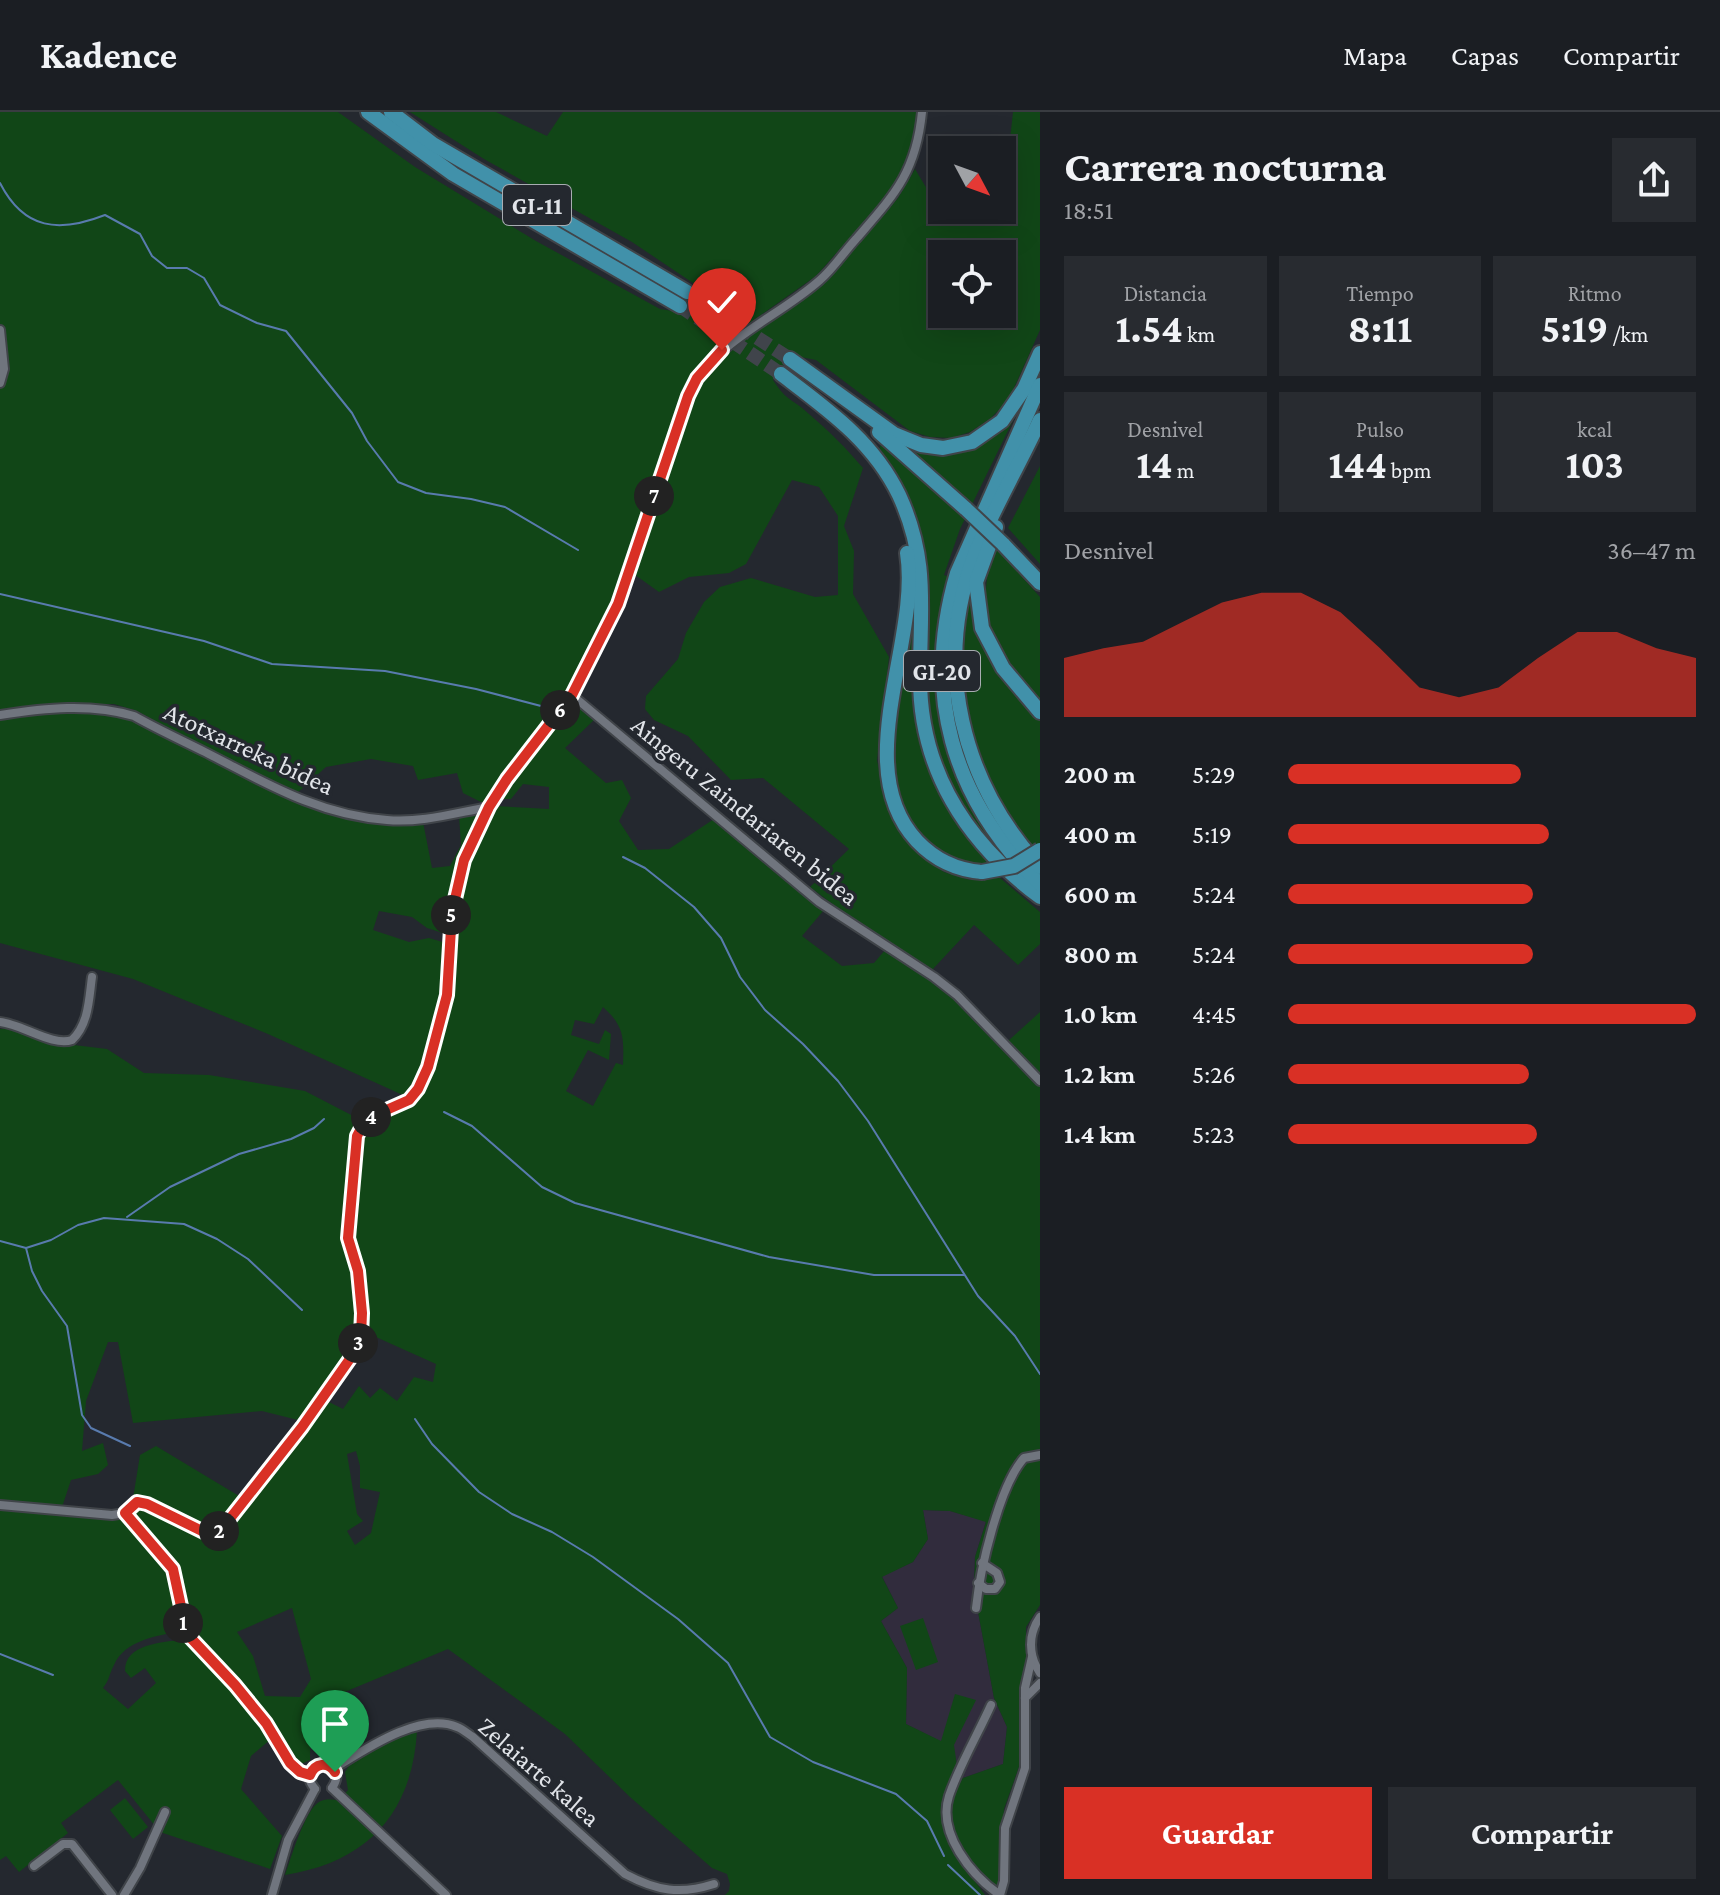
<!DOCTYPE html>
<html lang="es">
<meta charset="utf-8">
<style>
:root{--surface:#1b1e23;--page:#282b30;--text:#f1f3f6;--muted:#a0a2a6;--line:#393c41;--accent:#d93025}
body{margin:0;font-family:"Crimson Pro",serif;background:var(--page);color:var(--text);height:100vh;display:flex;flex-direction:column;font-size:30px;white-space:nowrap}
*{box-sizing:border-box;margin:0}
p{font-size:26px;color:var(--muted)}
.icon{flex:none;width:44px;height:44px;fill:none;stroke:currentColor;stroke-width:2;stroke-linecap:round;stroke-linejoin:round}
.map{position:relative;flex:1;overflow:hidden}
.sheet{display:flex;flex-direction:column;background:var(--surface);width:680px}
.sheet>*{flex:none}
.needle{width:52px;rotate:131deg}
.fabs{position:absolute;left:928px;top:24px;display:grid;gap:16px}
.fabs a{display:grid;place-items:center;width:88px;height:88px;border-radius:0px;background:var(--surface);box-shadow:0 8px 32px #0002,0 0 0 2px var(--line);font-size:40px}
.pin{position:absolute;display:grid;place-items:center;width:68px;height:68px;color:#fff;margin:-82px -34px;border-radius:50% 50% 50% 0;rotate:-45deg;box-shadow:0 0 8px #0007}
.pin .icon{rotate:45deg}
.km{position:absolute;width:40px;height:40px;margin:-20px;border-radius:50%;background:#222;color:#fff;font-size:22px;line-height:40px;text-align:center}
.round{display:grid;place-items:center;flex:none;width:84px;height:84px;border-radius:0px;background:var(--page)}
.summary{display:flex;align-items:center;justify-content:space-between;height:136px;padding:0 24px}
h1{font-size:44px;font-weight:700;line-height:60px}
.figures{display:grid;grid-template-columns:repeat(3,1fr);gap:12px;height:136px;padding:8px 24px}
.figures div{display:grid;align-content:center;border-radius:0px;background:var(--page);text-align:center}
.figures b{font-size:40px;font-weight:700}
.figures small{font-size:22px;font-weight:400}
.figures p{font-size:22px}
.chart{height:224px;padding:16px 24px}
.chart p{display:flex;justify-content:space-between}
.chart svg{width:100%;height:144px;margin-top:8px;fill:var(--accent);opacity:.7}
.primary-button{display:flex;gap:16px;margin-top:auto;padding:16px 24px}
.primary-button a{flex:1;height:92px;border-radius:0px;background:var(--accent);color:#fff;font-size:32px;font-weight:700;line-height:92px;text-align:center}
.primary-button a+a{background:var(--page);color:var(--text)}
ul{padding:0 24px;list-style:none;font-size:26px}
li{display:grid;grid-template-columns:128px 96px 1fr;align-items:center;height:60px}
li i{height:20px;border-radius:10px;background:var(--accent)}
header{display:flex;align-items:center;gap:48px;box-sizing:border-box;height:112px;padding:0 40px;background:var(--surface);border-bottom:2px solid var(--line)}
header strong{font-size:38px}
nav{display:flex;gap:44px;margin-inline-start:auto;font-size:28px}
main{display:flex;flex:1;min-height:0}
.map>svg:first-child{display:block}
</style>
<header>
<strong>Kadence</strong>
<nav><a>Mapa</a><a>Capas</a><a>Compartir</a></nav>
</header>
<main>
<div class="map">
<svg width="1040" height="1783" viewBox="0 0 1040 1783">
<rect width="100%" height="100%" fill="#24282f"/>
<!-- education -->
<polygon fill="#312c3d" points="923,1398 950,1399 986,1409 975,1445 974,1478 994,1586 1007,1615 1003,1652 963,1666 942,1630 906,1612 907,1556 881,1509 898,1496 882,1464 913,1450 928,1427"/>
<!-- green -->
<g fill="#114617" fill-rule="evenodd">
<path d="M0,0H338L415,55L536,129L660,197L679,200L696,173L632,130L484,47L410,0H496L547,24L563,0H918L916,17L901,65L864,110L816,164L720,232L695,260L685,279C652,381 625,490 569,582C547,618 518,652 492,686L483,691L463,681L457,661L418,668L413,654L371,647L326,655L296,682L247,659L137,599L114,592H43L0,598Z"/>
<path d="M1013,0H1040V218L1009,287L991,306L970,320L951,326L930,325L910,319L816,248L791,243L773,268C787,290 792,286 809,302C829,319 846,336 863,356L844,414L854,439L853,482L889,545L877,648L886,691L900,721L921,744L944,760L970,768L999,765L1040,800V832L1018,853L974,813L932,858L851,806L810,775L849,737L763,666L731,668L688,624L654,608L645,597L646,584L678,547L686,521L704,490L720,475L751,466L815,485L838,483V404L819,375L792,368L746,452L729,461L689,465L659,480L631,460L692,284L707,259L725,242L823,173L898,86L915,57L936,92L942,88V98H1002V57L1007,55ZM942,142H1002V202H942Z"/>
<path d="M1021,292L960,417L944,463L986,477L988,455L995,435L1040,485V742L1022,722L988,753C855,740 899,581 915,494L930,484C923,418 916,392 879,337L881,333L906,354L915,340C967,346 991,334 1021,292Z"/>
<polygon points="1040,354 1040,452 1008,416"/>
<path d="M572,590L594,608L565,636L606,671L622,668L631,686L619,709L638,738L669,737L714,707L824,798L802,824L842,854L874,851L885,838L948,879L1040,973V1493L1026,1515V1550L1020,1577V1652L1004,1697L1000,1771L995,1775C969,1761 945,1719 951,1688C953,1681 959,1673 963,1666L1003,1652L1007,1615L994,1586L974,1478L975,1445L986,1410L950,1399L923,1398L928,1427L913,1450L882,1465L898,1496L881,1509L907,1556L906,1612L941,1629L955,1582L976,1588L954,1633L957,1654L944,1685V1713L953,1739L985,1783H725L729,1779L730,1772L727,1762L712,1756L630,1685L565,1622L448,1537L311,1594L310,1648L301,1652L292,1648L265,1604L228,1557L187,1512L178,1458L133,1406L131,1399L140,1343L156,1334L249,1390L325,1288L343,1297L359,1274L370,1286L380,1276L397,1289L414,1265L433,1270L436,1252L367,1221L364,1161L351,1128L359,1027L368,1009L421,976L449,878L454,800L467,751L495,694L549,697V675L523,672L511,687H499ZM603,895C624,914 624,925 623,953L616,951L593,994L566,979L588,938L609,948L611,922L605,918L599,932L571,923L575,908L594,912ZM356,1339L360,1354V1376L380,1380L371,1421L355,1433L347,1419L363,1409L357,1402L347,1342ZM292,1496L311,1567L300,1585L265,1584L253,1544L237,1520Z"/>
<path d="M86,599L116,601L138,609L244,665L322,699L353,706L423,710L432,756L450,754L461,733L459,703L485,699C465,740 450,776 446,822L427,816L412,805L379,799L373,818L409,830L429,826L446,831C446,877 436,948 405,984L268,922L133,867L0,831V607L45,600Z"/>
<polygon points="1040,900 1040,961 1008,929"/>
<polygon points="13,916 64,935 74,933 107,937 144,961 209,963 305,979 359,1007 351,1025 345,1125 354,1177 357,1220 346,1243 302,1309 262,1299 133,1311 118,1230 108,1230 86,1289 82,1339 103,1331 108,1353 98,1362 71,1368 62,1395 0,1390 0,917"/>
<path d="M0,1397L124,1407L170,1459L181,1519C157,1524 125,1528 114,1553C109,1562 110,1567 103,1576L128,1597L156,1571L145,1556L131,1566L125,1559C125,1531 162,1531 184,1527L228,1571L271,1627L251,1644L241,1677L282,1724L270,1757L160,1720L118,1668L61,1711L68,1721L19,1760L6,1744L0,1748Z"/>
<polygon points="923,1506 938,1550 916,1558 900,1514"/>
<path d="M417,1619C412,1702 367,1750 285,1763C291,1746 305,1698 319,1690C325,1686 333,1687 339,1689L348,1678L345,1660L349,1654L388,1630Z"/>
<polygon points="125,1686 148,1715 133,1727 110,1698"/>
</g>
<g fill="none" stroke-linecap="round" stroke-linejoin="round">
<!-- stream -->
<g stroke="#597bae" stroke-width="2">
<path d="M0,71C24,118 59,121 105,103L140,122L152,144L167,156H187L204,166L220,193L257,211L286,219L352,301L367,329L398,370L426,381L471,387L505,395L578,438"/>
<polyline points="0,482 204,529 272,552 385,559 476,577 541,594"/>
<polyline points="623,745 645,756 694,795 721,826 740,865 765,898 803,932 838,969 868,1009 978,1184 1015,1224 1040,1262"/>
<polyline points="444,1000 472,1014 542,1075 575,1091 769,1145 874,1163 964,1163"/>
<polyline points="127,1105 170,1075 239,1042 291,1027 314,1016 324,1007"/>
<polyline points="0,1129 26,1136 51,1128 78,1113 104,1106 184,1112 217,1127 248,1147 302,1198"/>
<polyline points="26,1136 32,1159 42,1179 67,1214 82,1303 91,1316 130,1334"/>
<polyline points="415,1307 432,1332 479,1380 512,1402 552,1420 593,1445 678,1507 728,1551 770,1625 813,1650 896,1682 927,1709 944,1744"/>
<polyline points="0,1542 53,1563"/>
<polyline points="948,1753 980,1783"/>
</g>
<!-- highway-tunnel -->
<g stroke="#40444b" stroke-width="14" stroke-dasharray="14 7" stroke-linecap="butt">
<polyline points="687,180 790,247"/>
<polyline points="680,194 781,262"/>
</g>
<defs>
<g id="street">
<polyline points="0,218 4,257 0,271"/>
<polyline points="572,583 819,790 934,865 957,883 1040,969"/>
<path d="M0,603C44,596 91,591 134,604C157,617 181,628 205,640C264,670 318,703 387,708C421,711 455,701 489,695"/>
<path d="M0,910C22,912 53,935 72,928C89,912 89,886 92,865"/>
<polyline points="0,1393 112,1403 125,1401"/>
<path d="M125,1401L137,1390L147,1392L206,1421L214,1422L221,1418L302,1315L354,1241L361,1224L362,1201L358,1159L348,1126L357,1024L366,1007L409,988L418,977L428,955L447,883L452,800L464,748L489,695L507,667L572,583L618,492L688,284C715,227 775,208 820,168C833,157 844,140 856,127C894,83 916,61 922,0"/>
<polyline points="125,1401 173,1457 178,1470 179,1494 187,1522 235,1573 266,1611 290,1651 300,1660 310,1663"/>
<polyline points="978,1471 986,1477 995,1477 1000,1470 997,1461 982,1451"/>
<path d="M976,1496C980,1458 999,1374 1024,1346L1040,1343"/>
<path d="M1040,1505C1028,1522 1028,1543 1040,1561"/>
<polyline points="1025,1586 1040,1571"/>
<path d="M991,1593C978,1622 959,1654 949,1684C937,1721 971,1763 1000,1783"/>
<path d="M333,1657C364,1638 420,1599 457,1615C463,1617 468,1622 473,1625L625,1762C657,1779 680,1783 714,1772"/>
<polyline points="332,1676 446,1783"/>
<path d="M315,1677C291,1648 353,1644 332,1676"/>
<polyline points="34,1754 63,1732 72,1732 112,1783"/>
<polyline points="124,1783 140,1756 165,1700"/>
<polyline points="272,1783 288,1728 315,1677"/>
<polyline points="1000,1783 1004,1769 1005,1716 1025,1656 1025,1576 1032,1545"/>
</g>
<g id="highway">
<polyline points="368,0 453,62 680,194"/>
<polyline points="391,0 433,32 687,180"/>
<polyline points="790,247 894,322 921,333 943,336 972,330 1002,309 1024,277 1040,241"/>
<path d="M781,262C827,297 873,329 899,383C929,448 920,496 920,563C919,657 966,730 1040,785"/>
<path d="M1040,273L957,461C922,580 951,686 1040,772"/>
<path d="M1040,308C1019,354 992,398 974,445C933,554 962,671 1040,755"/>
<polyline points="879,320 966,397"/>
<polyline points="996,415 976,470 982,516 1003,556 1040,600"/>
<polyline points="1003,432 1040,471"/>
<path d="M907,441C921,528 848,655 917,729C935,748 956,758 982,760"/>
</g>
</defs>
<!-- street casing -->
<use href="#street" stroke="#404449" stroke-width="12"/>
<!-- highway casing -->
<use href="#highway" stroke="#404449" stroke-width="18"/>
<!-- street -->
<use href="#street" stroke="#70757e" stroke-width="8"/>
<!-- highway -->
<use href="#highway" stroke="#4191aa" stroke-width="14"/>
<defs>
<g id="highway-bridge">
<polyline points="966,397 1003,432"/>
<polyline points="982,760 1014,754 1040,738"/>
</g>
</defs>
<!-- highway-bridge casing -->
<use href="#highway-bridge" stroke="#404449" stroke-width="18" stroke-linecap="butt"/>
<!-- highway-bridge -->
<use href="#highway-bridge" stroke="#4191aa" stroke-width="14"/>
</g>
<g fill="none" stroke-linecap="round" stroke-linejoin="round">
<defs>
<path id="route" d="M335,1660C328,1649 315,1651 310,1663L300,1660L290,1651L266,1611L235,1573L187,1522L173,1457L125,1401L137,1390L147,1392L206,1421L214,1422L221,1418L302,1315L354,1241L361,1224L362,1201L358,1159L348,1126L357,1024L366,1007L409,988L418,977L428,955L447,883L452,800L464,748L489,695L507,667L572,583L618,492L688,284L697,266L722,238"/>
</defs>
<!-- route casing -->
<use href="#route" stroke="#fff" stroke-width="16"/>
<!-- route -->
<use href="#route" stroke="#d93025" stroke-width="10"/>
</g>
<g text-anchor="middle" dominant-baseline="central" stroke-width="7" stroke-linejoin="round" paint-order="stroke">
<!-- shield labels -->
<g fill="#24282f" stroke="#a8acb1" stroke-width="2">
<rect x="503" y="73" width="68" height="40" rx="6"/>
<rect x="904" y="539" width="76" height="40" rx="6"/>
</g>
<g font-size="24" font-weight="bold" fill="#e1e4e9">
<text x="537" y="93">GI-11</text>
<text x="942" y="559">GI-20</text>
</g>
<!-- street labels -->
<g font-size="26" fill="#e1e4e9" stroke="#24282f">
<text transform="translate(249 637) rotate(25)">Atotxarreka bidea</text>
<text transform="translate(745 699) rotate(39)">Aingeru Zaindariaren bidea</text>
<text transform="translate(539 1660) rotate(41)">Zelaiarte kalea</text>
</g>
</g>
</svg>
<div class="fabs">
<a><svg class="needle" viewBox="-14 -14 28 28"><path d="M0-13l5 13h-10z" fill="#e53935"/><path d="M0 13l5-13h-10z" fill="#a0a2a6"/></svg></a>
<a><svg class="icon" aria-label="locate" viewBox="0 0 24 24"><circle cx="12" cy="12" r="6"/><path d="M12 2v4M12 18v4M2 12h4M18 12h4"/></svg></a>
</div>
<div class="pin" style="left:335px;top:1660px;background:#1e9e55"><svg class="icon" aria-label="arrive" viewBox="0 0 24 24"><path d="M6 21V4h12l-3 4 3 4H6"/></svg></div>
<div class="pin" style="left:722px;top:238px;background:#d93025"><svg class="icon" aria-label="check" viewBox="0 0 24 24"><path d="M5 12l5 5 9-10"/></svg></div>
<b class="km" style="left:183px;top:1511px">1</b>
<b class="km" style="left:219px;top:1419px">2</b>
<b class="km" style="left:358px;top:1231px">3</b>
<b class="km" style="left:371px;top:1005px">4</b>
<b class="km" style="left:451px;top:803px">5</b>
<b class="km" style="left:560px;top:598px">6</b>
<b class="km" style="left:654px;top:384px">7</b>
</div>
<section class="sheet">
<div class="summary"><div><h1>Carrera nocturna</h1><p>18:51</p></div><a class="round"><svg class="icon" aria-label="share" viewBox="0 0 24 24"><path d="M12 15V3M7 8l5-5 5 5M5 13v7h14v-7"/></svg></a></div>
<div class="figures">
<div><p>Distancia</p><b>1.54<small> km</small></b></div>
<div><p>Tiempo</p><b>8:11</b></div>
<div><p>Ritmo</p><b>5:19<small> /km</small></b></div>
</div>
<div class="figures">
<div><p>Desnivel</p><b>14<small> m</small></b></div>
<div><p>Pulso</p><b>144<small> bpm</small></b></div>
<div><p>kcal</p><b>103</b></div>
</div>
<div class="chart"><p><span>Desnivel</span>36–47 m</p>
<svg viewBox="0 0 160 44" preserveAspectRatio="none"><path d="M0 44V26L10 23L20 21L30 15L40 9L50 6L60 6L70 12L80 23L90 35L100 38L110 35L120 26L130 18L140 18L150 23L160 26V44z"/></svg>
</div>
<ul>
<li><b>200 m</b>5:29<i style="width:57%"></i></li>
<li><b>400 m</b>5:19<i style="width:64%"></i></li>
<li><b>600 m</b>5:24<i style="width:60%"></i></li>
<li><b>800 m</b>5:24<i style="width:60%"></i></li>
<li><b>1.0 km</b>4:45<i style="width:100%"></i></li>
<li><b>1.2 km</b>5:26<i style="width:59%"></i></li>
<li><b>1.4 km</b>5:23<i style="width:61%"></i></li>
</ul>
<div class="primary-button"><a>Guardar</a><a>Compartir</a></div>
</section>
</main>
